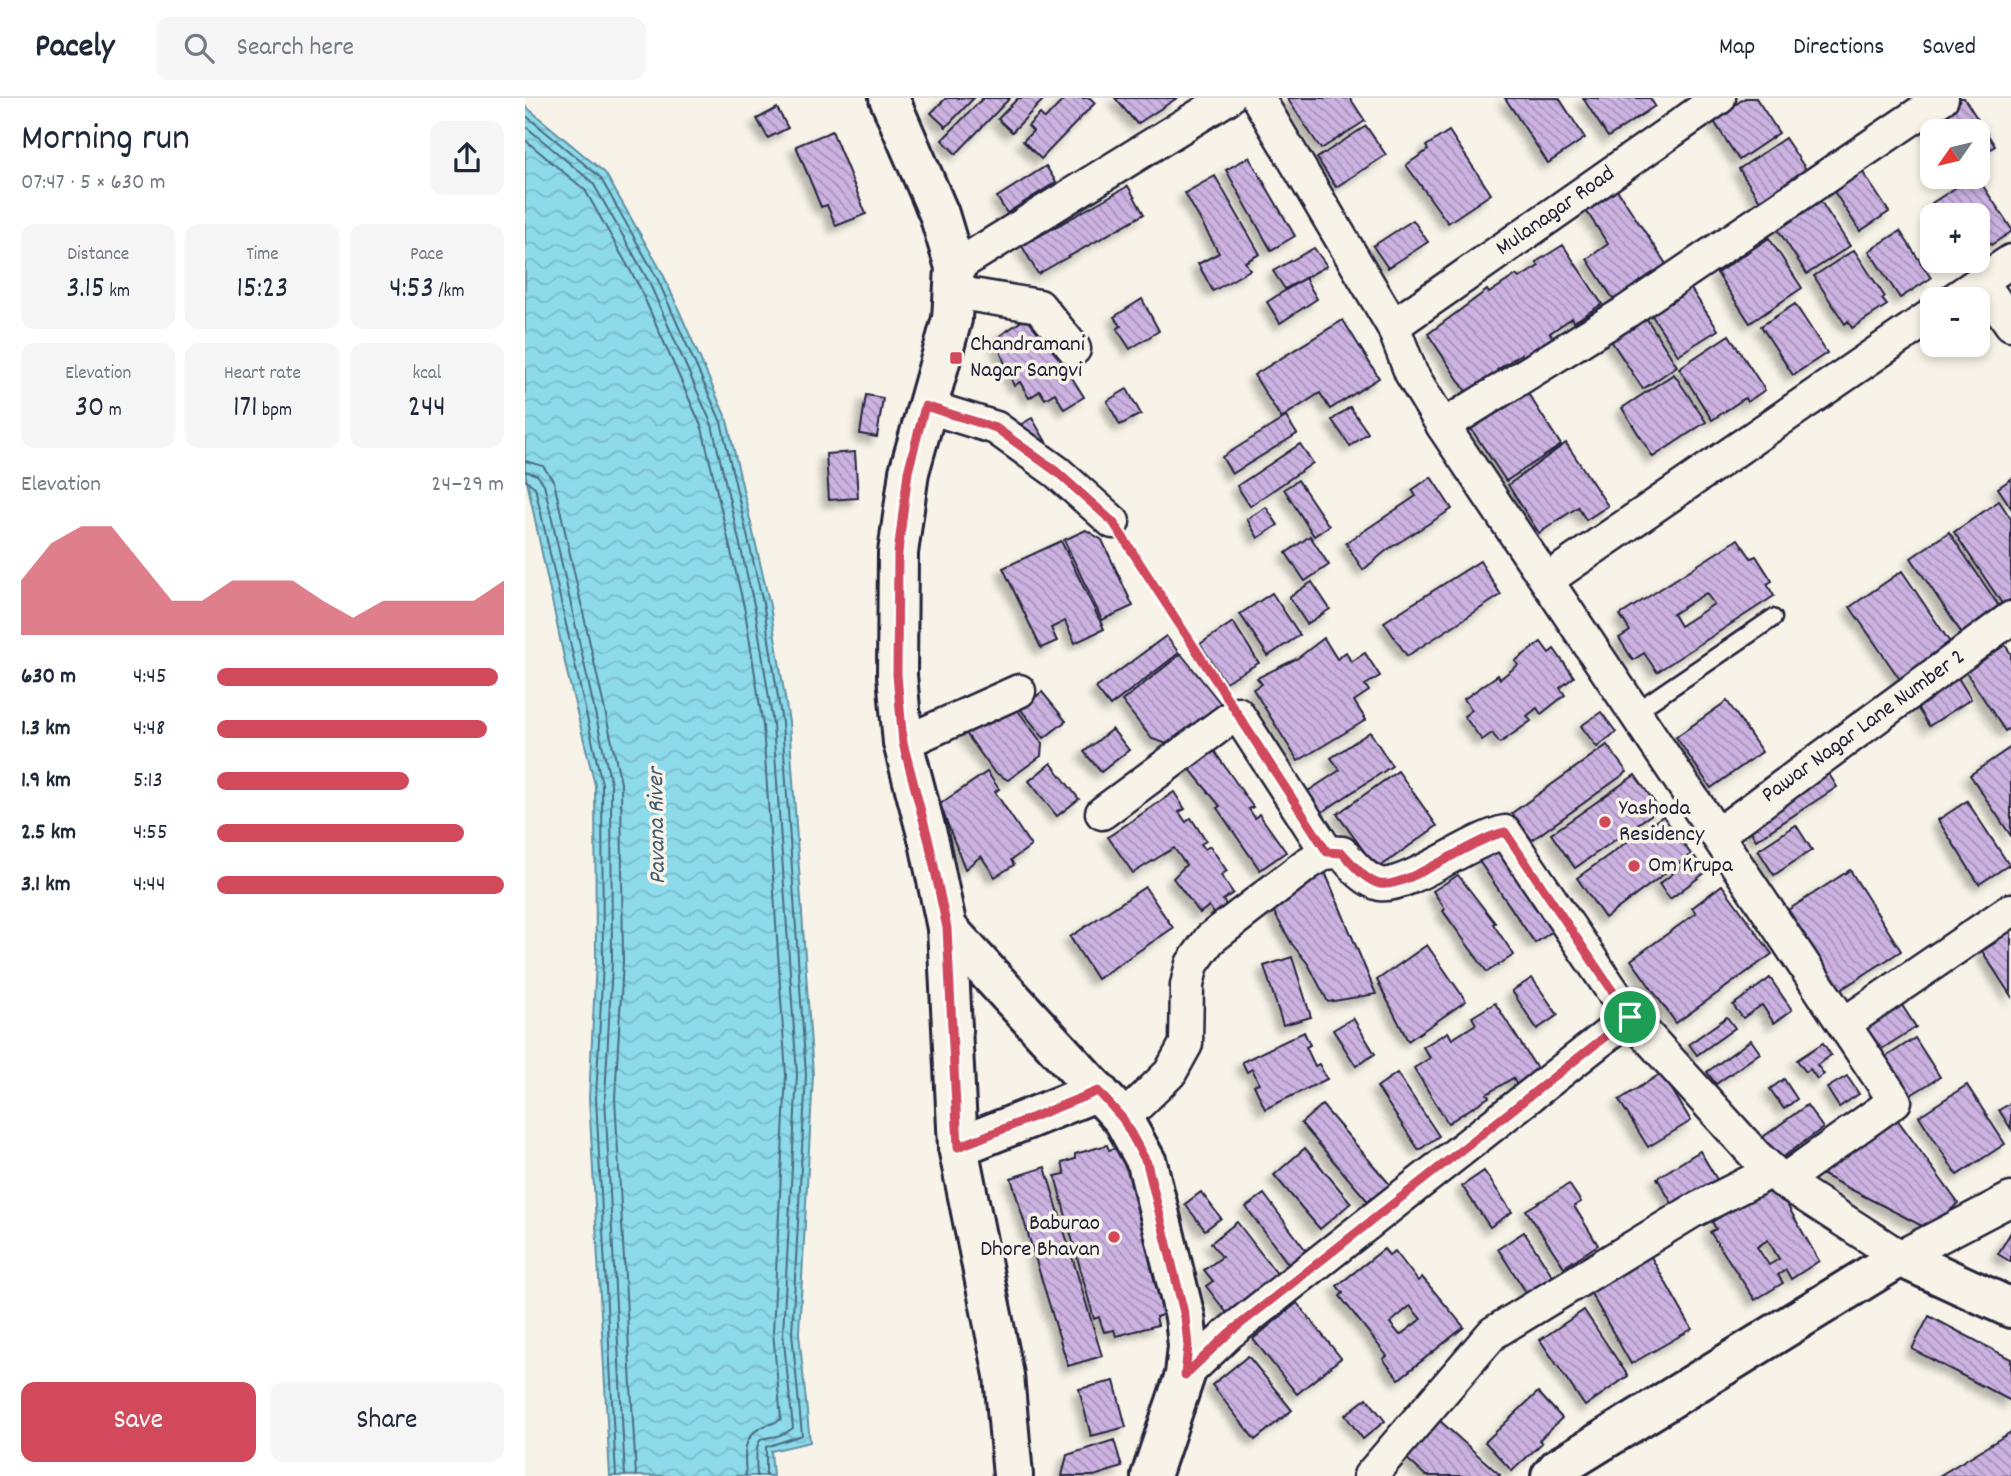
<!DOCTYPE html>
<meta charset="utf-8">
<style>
:root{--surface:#fff;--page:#f6f6f7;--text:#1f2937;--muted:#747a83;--line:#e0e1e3;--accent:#d1495b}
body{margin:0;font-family:Dekko,sans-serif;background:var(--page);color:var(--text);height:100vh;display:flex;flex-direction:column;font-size:26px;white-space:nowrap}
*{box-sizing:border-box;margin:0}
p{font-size:23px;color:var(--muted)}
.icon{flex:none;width:38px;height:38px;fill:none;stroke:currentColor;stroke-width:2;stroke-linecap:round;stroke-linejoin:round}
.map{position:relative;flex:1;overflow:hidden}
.panel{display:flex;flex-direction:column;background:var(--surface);width:525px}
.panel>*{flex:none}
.needle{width:46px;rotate:236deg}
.tools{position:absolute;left:1395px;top:21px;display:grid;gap:14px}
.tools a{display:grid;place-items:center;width:70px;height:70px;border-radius:14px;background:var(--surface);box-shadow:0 4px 10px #0003;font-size:35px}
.pin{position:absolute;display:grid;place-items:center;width:60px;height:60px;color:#fff;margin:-30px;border:4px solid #fff;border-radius:50%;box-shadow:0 2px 7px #0007}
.round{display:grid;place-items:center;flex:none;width:74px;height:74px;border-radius:14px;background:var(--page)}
.head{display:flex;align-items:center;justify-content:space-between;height:119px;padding:0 21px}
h1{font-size:38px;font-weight:600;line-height:52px}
.stats{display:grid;grid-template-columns:repeat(3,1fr);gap:10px;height:119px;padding:7px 21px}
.stats div{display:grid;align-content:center;border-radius:14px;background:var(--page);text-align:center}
.stats b{font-size:30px;font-weight:600}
.stats small{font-size:19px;font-weight:400}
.stats p{font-size:19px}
.chart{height:196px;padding:14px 21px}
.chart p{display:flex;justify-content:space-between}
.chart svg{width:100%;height:126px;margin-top:7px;fill:var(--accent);opacity:.7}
.cta{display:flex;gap:14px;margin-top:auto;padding:14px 21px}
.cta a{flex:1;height:80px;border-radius:14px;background:var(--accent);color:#fff;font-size:28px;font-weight:600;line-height:80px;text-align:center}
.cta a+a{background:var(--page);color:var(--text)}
ul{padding:0 21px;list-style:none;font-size:23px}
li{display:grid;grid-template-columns:112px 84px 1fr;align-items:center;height:52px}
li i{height:18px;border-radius:9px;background:var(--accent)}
header{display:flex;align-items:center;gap:42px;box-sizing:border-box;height:98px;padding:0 35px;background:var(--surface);border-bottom:2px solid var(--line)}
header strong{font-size:33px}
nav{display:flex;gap:38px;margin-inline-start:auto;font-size:24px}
.search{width:490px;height:63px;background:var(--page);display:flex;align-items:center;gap:18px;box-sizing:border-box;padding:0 24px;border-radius:14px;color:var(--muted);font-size:26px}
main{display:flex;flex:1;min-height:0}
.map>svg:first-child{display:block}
</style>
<header>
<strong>Pacely</strong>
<div class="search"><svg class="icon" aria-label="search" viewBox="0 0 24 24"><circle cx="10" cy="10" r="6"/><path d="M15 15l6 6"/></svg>Search here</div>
<nav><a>Map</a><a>Directions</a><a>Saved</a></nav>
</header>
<main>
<section class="panel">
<div class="head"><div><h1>Morning run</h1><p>07:47 · 5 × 630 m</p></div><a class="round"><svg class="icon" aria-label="share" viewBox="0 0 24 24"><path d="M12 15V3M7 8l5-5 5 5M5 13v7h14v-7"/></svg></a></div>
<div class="stats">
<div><p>Distance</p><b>3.15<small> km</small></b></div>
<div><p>Time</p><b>15:23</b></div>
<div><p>Pace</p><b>4:53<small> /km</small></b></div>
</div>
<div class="stats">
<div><p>Elevation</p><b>30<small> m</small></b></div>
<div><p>Heart rate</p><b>171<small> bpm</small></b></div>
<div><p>kcal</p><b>244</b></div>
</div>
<div class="chart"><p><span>Elevation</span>24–29 m</p>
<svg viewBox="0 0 160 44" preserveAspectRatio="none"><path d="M0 44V25L10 12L20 6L30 6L40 19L50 32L60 32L70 25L80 25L90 25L100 32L110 38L120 32L130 32L140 32L150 32L160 25V44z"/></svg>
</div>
<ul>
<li><b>630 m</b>4:45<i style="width:98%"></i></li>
<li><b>1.3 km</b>4:48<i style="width:94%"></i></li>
<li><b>1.9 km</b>5:13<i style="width:67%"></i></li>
<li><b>2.5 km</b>4:55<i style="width:86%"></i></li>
<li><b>3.1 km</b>4:44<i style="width:100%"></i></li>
</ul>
<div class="cta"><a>Save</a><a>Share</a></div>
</section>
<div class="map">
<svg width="1486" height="1378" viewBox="0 0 1486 1378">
<defs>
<pattern id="water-waves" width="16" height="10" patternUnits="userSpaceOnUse" patternTransform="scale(1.75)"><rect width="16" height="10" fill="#8cdaea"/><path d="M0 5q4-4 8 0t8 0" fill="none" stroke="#78bbca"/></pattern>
<pattern id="building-back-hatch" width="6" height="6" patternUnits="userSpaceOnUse" patternTransform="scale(1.75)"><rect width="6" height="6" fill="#cdb3e2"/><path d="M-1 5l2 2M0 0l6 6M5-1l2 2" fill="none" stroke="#a691b8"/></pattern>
<filter id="shadow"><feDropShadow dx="-6" dy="6" stdDeviation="3.5" flood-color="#0004"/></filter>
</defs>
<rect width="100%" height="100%" fill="#f7f3e8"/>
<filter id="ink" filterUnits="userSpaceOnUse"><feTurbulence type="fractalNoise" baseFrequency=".0143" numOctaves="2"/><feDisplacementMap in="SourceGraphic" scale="14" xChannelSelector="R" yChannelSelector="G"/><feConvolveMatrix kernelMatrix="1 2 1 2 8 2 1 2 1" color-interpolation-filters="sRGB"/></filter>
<g filter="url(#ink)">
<!-- water -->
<polygon fill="url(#water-waves)" stroke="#6290a4" stroke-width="2" points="0,8 80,75 138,176 202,322 245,508 264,624 288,977 274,1235 285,1344 246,1353 248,1378 85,1378 64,1000 71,863 70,687 42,574 0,374"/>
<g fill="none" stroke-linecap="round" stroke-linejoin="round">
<!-- shore -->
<g stroke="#4c6c81" stroke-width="2">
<polyline points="0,17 75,79 132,180 196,324 239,510 257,625 281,977 267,1235 277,1337 241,1349 241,1378"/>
<path d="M0,28L68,85L124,184L187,327L230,511L248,626L272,977L258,1235L268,1330C241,1351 228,1321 232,1378"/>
<path d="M0,42L60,92L114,188L177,330L220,513L238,628L261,977L248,1234L256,1321C250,1326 242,1326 235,1330C216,1340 220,1361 221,1378"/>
<polyline points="0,363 18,368 29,384 96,685 98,864 90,1000 111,1378"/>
<polyline points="0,373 12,377 19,386 86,686 87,864 80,1000 100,1378"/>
<polyline points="0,382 10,389 77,686 78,864 71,1000 91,1378"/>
</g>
</g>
<!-- building -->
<g fill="url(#building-back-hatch)" stroke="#22223b" stroke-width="2" fill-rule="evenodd" filter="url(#shadow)">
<polygon points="421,0 449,0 421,29 406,15"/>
<polygon points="458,0 485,0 431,56 417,42"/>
<polygon points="493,0 520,0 487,34 473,21"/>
<polygon points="540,0 565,0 570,5 516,61 498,43 508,33 503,28 515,16 520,21"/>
<polygon points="590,0 652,0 612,26"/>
<polygon points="762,0 825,0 840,23 796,51"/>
<polygon points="980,0 1034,0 1060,40 1023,65"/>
<polygon points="1058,0 1125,0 1130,8 1083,39"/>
<polygon points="1220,0 1231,0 1254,35 1214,62 1188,22"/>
<polygon points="1432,0 1439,0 1470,48 1452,60 1452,33 1407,36 1398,22"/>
<polygon points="252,10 263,30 243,40 232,21"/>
<polygon points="841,28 861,57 811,89 792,60"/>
<polygon points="307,33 341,116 311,128 302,107 296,109 271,48"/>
<polygon points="924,33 966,96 923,125 881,67 903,52 901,48"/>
<polygon points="1260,40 1288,82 1241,112 1214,71"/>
<polygon points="724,59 770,138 746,152 701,72"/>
<polygon points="521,68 531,84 482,115 472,99"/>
<polygon points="1337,73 1364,114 1335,133 1308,92"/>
<polygon points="690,78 735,156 720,164 725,172 688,193 673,166 694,155 660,95"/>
<polygon points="1447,79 1452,79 1486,130 1486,134 1466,147 1462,142 1452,148 1452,117 1416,117 1407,105"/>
<polygon points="603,88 619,116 513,176 497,148"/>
<polygon points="1091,90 1145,172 1093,208 1062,161 1083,146 1060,111"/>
<polygon points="1287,90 1325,148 1282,176 1244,118"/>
<polygon points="888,122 903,144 863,170 848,148"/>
<polygon points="1375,133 1406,180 1375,200 1344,153"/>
<polygon points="1244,140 1277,190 1225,225 1192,175"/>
<polygon points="1038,147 1077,206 1049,224 1047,220 1025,235 1031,244 1001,264 996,256 972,272 977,280 946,301 903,236 962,192 964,195 991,177 994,180 1014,168 1011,164"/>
<polygon points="789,150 802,168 760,191 748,173"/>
<polygon points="1329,152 1360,199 1357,201 1362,207 1327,230 1323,223 1320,226 1289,178"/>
<polygon points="780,180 792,201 755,225 742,204"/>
<polygon points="1162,185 1193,232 1153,257 1122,210"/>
<polygon points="617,201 634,233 605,251 592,231 596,228 589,219"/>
<polygon points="1270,206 1302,255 1268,277 1236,228"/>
<polygon points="1116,212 1152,268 1118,291 1081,235"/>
<polygon points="507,216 559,299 539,311 530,295 520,301 515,293 504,300 495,284 489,288 470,241"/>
<polygon points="818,222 854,280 805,311 795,295 756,320 729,277"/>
<polygon points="1204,237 1240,292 1222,304 1220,300 1187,322 1154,270"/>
<polygon points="1149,276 1181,324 1128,359 1097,310"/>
<polygon points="997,286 1036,347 981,383 941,323"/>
<polygon points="602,291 616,316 595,327 582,303"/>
<polygon points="341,297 358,300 352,339 335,336"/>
<polygon points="825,309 843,335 825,348 807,322"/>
<polygon points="761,319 772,336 707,376 697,359"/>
<polygon points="507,320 523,347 510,354 495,327"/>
<polygon points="1041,345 1083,408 1061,422 1053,409 1014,435 983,387"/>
<polygon points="775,346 788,365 725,408 712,388"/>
<polygon points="330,354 333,400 304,402 301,356"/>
<polygon points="906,379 927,411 862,452 838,472 821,445 891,398 887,392"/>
<polygon points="1486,381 1486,410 1473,390"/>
<polygon points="773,382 804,428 789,438 759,391"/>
<polygon points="1474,403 1486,421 1486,501 1478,507 1429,434"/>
<polygon points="741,409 753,427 733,440 722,421"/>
<polygon points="561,432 577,442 608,508 577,522 539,442"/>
<polygon points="1424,434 1478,514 1440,540 1386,460"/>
<polygon points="785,438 804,467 780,483 761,455"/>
<path d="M1213,441L1226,460L1231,458L1247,483L1242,486L1249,498L1132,574L1119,555L1108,562L1094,540L1105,533L1095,517ZM1181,495L1189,506L1155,528L1148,516Z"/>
<polygon points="536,443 579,531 550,545 540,523 526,530 532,543 516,550 478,470"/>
<polygon points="955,463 976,497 882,558 859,524"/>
<polygon points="1377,473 1428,549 1376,583 1325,509"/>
<polygon points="787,484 805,511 782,526 764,499"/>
<polygon points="747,495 775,537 743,558 715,516"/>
<polygon points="708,524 734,565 700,584 675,546"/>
<polygon points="641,538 654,555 585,608 571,590"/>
<polygon points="799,540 812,561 821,554 826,564 840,555 855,578 840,587 844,593 829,603 841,622 773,663 728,591 737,586 732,580 773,560"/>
<polygon points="1016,544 1024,555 1029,551 1049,579 1035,590 1040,597 1016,616 1012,610 1002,618 1006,623 975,645 967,635 957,642 939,618 947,612 939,601 973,577 975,581 993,567 990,563"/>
<polygon points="1480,547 1486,556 1486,629 1480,633 1441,574"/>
<polygon points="656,556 700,611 652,649 627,641 597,603"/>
<polygon points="1432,578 1446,601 1404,628 1390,606"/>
<polygon points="517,594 541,623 519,640 495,611"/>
<polygon points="482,598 517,645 516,658 483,682 469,674 438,631"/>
<polygon points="1202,603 1237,654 1186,690 1151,639"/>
<polygon points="1076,614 1091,634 1072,649 1056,628"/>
<polygon points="587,631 604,652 576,674 559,654"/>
<polygon points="845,634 867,668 794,716 780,695 815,672 806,660"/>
<polygon points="685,647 728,709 724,711 730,720 734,716 761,754 735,772 692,710 695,708 659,664"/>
<polygon points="1082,647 1102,674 1007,742 987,715"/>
<polygon points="1486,649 1486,738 1445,677"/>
<polygon points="526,665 554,701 532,718 504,683"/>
<polygon points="873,673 912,728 852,771 812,716"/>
<polygon points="1302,673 1312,689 1231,742 1221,725"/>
<polygon points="462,674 474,691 470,694 506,748 486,762 489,767 470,779 456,758 440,771 415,706"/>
<polygon points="1110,677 1134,711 1050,770 1026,736"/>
<polygon points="649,694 660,711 654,714 661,724 666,720 681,743 676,746 680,751 685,748 702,773 696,777 708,795 698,802 707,816 695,824 684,808 675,815 648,780 661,767 649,750 608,775 583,739"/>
<polygon points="1442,703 1484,767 1454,786 1413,722"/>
<polygon points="1138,718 1166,756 1080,820 1052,780"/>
<polygon points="1271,727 1287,752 1249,777 1233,752"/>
<polygon points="975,749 1031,831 1010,845 954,763"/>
<polygon points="1170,759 1181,774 1145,801 1134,786"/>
<polygon points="1325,772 1376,853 1315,892 1263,812"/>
<polygon points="800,774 851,896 803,904 783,866 767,846 743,804"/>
<polygon points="933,777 970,825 968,826 989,857 962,874 918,813 920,811 908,793"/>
<polygon points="1197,787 1247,856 1151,925 1106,862 1171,815 1167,810"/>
<polygon points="620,789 648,830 572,881 545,839"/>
<polygon points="1484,829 1486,832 1486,898 1457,853 1470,845 1467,840"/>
<polygon points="902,847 941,903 883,943 852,882"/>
<polygon points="767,859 786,919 758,927 739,868"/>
<polygon points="1007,880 1033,917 1012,931 987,893"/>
<polygon points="1245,880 1267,912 1249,925 1237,907 1218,920 1208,907"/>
<polygon points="1373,901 1391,929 1349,956 1331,929"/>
<polygon points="970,905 1016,977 994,991 988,980 962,996 964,999 923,1025 889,970 905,960 898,949 923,934 927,941 951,926 947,919"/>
<polygon points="1202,919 1210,930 1172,957 1164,946"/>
<polygon points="828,920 850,956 831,968 808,932"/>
<polygon points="779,934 785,947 781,949 790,968 794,966 802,981 740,1011 729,987 734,985 727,971 722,974 717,964"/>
<polygon points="1390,940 1415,979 1381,1000 1356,962"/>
<polygon points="1226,942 1235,955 1191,986 1182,974"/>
<polygon points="1298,945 1306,957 1292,967 1299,976 1292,981 1285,971 1281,974 1272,962"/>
<polygon points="872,975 914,1038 894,1052 852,989"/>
<polygon points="1137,975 1166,1023 1123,1049 1094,1002"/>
<polygon points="1322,978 1334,996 1314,1009 1302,990"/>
<polygon points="1259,981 1272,1001 1259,1011 1245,991"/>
<polygon points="1442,987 1480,1046 1432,1077 1394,1018"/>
<polygon points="1486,1005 1486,1031 1474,1012"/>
<polygon points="797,1007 867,1089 846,1107 776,1025"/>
<polygon points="1282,1007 1298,1030 1254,1062 1238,1039"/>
<polygon points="1372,1021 1433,1105 1405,1132 1296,1076"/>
<polygon points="582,1047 584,1052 597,1048 647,1199 640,1216 631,1219 633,1227 591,1238 589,1232 579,1234 574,1219 569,1221 530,1078 540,1076 537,1065 550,1061 550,1056"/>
<polygon points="780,1050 826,1105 795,1131 749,1077"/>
<polygon points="1175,1053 1194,1085 1151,1112 1132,1080"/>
<polygon points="520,1069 577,1258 543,1268 486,1080"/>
<polygon points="959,1073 987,1114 965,1129 937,1088"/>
<polygon points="1044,1086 1056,1104 1049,1108 1073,1147 1039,1169 1001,1112"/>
<path d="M1252,1089L1294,1163L1266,1181L1261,1172L1253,1177L1258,1185L1230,1202L1185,1134L1191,1131L1187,1124L1240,1091L1242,1095ZM1243,1142L1254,1161L1244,1167L1232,1149Z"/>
<polygon points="676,1094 696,1120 680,1132 660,1106"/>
<polygon points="739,1096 785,1158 767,1171 721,1109"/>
<polygon points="712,1124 759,1185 705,1219 681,1188 688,1183 679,1172 697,1159 686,1145"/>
<polygon points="999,1134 1031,1183 1005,1200 973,1151"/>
<polygon points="1486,1134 1486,1164 1473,1156"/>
<path d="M859,1151L864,1157L870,1153L893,1183L897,1179L939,1229L874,1281L858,1261L862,1258L815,1198L818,1195L812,1188ZM885,1208L896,1221L875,1237L865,1225Z"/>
<polygon points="1125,1157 1167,1231 1106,1266 1064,1192"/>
<polygon points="772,1205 816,1260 772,1296 728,1241"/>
<polygon points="1059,1212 1103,1278 1060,1308 1015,1242"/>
<polygon points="1404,1218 1486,1261 1486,1303 1387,1251"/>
<polygon points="723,1258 767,1312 730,1342 687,1287"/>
<polygon points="589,1283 601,1329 566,1338 554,1291"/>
<polygon points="1013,1294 1037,1320 1014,1342 1017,1345 987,1373 960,1344"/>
<polygon points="842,1300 860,1323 838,1341 820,1317"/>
<polygon points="913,1321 975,1377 974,1378 901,1378 880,1359"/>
<polygon points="1486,1334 1486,1378 1414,1378"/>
<polygon points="589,1342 597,1369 569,1378 537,1378 542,1357"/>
</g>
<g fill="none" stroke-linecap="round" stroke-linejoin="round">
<defs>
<polyline id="service" points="1110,614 1248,520"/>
<g id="minor">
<polyline points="733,0 868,228 886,275 918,328 1370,1003 1258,1083"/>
<polyline points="430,169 703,0"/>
<polyline points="1456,183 1486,226"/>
<polyline points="429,194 514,208 549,251"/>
<polyline points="1430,201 1486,163"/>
<polyline points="868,228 1194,0"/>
<polyline points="400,308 471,330 532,374 588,424"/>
<polyline points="918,328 1098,216 1417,0"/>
<polyline points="1022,482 1407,217"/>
<polyline points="378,645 494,593"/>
<polyline points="577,715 712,615 802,754"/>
<polyline points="1192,737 1486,520"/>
<polyline points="1319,926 1486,812"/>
<path d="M598,1021L645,975L661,946L662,887L667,866L685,841L782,766L802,754L817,755C827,766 839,782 855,786C881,791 947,741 980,734L1105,919L1230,1057L1258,1083L1375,1159L1486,1101"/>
<polyline points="660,1277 704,1235 1105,919"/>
<polyline points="845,1378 968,1235 1166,1114 1247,1073"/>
</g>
<g id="tertiary">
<polyline points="422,830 433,1049 479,1277 488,1378"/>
<polyline points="1026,1378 1033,1370 1375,1159 1486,1210"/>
</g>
<g id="secondary">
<polyline points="364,0 414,116 430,169 427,221 384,374 373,455 372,577 378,645 404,744 422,830 598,1021 622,1065 660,1219 663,1248 660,1277 626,1378"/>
<polyline points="433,1049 573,993"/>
</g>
</defs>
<!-- service casing -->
<use href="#service" stroke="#22223b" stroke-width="21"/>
<!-- minor casing -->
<use href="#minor" stroke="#22223b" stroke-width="37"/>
<!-- tertiary casing -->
<use href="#tertiary" stroke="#22223b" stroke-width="44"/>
<!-- secondary casing -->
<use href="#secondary" stroke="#22223b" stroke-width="44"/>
<!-- path -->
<polyline stroke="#22223b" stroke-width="4.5" stroke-dasharray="5 5" stroke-linecap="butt" points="604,448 696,590"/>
<!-- service -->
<use href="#service" stroke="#f7f3e8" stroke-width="16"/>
<!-- minor -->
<use href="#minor" stroke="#f7f3e8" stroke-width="32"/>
<!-- tertiary -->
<use href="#tertiary" stroke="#f7f3e8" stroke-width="38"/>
<!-- secondary -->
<use href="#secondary" stroke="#f7f3e8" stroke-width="38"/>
</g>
</g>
<g fill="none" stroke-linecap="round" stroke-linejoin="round" filter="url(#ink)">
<defs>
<path id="route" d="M400,308L471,330L532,374L588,424L802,754L817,755C828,766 839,782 855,786C881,791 947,741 980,734L1105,919L704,1235L660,1277L663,1248L660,1219L622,1065L598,1021L573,993L433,1049L422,830L404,744L378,645L372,577L373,455L383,374Z"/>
</defs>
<!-- route casing -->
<use href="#route" stroke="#fff" stroke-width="14"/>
<!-- route -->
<use href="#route" stroke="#d1495b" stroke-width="9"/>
</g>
<!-- markers -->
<g fill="#d1495b" stroke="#f7f3e8" stroke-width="2.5">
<rect x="424" y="253" width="14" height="14" rx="3.5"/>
<circle cx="1080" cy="724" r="7"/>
<circle cx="1109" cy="768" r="7"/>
<circle cx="589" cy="1139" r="7"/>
</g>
<g text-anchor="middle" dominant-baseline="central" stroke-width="7" stroke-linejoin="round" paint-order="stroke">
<!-- street labels -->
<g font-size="23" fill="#22223b" stroke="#f7f3e8">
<text transform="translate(1031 114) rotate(-35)">Mulanagar Road</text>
<text transform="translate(1339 629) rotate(-36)">Pawar Nagar Lane Number 2</text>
</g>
<!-- poi labels -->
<g font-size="23" fill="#22223b" stroke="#f7f3e8" text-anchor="start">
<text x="445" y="247">Chandramani<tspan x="445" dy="26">Nagar Sangvi</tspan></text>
<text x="1094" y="711">Yashoda<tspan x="1094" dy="26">Residency</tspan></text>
<text x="1123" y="768">Om Krupa</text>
<text x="575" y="1126" text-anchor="end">Baburao<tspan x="575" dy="26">Dhore Bhavan</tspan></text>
</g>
<!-- water labels -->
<g font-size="24" font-style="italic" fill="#425970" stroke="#f7f3e8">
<text transform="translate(133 728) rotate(-91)">Pavana River</text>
</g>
</g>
</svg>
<div class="tools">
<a><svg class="needle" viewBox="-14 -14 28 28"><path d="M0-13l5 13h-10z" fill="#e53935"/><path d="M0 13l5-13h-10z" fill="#747a83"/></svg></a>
<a>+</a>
<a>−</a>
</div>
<div class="pin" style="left:1105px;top:919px;background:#1e9e55"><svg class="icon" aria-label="arrive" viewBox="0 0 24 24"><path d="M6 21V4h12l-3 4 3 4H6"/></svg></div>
</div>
</main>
